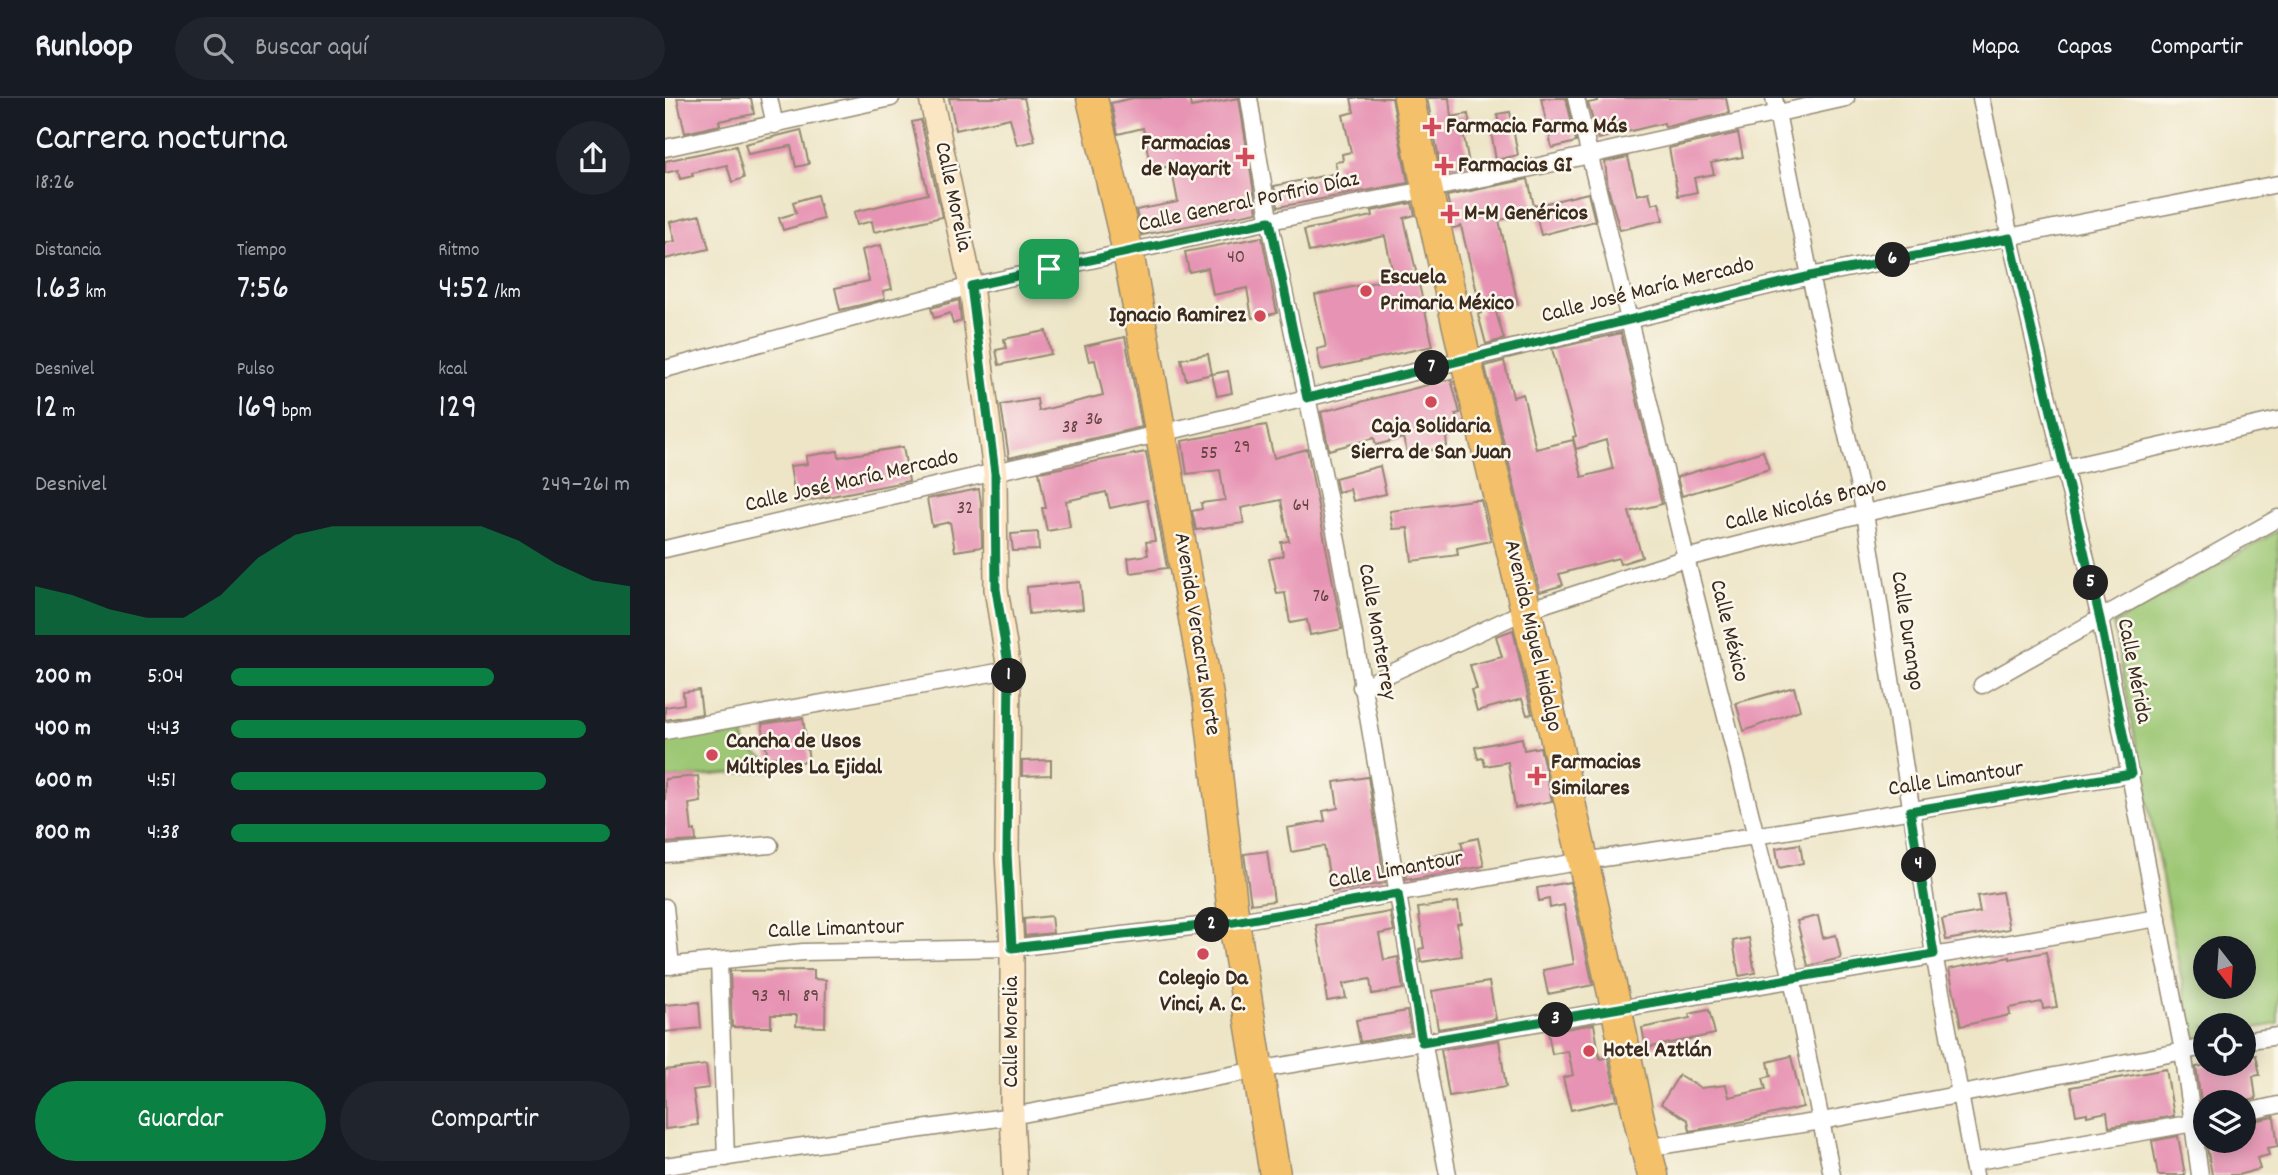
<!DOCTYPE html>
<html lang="es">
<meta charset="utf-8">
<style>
:root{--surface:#171b24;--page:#20242c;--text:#f1f3f6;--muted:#9ea1a6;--line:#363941;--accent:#0b8043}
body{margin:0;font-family:Dekko,sans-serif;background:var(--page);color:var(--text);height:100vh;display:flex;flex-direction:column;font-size:26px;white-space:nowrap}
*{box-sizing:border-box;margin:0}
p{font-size:23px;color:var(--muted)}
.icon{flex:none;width:38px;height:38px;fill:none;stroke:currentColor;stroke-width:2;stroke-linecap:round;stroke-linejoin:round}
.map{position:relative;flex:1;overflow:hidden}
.panel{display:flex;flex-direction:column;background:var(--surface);width:665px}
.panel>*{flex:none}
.needle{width:46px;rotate:163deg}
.controls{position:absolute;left:1528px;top:838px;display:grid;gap:14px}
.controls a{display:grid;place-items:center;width:63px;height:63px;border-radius:50%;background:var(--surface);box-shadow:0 4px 18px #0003;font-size:35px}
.pin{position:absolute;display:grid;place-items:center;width:60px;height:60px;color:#fff;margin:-30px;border-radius:14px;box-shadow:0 4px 10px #0006}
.km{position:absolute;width:35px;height:35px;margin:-18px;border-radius:50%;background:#222;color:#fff;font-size:19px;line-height:35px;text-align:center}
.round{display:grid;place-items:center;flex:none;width:74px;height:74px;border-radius:37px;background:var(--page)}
.summary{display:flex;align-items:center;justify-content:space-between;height:119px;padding:0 35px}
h1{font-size:38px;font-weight:600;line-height:52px}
.metrics{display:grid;grid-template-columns:repeat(3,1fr);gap:10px;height:119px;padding:7px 35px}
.metrics div{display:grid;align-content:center}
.metrics b{font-size:35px;font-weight:600}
.metrics small{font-size:19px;font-weight:400}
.metrics p{font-size:19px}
.chart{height:196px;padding:14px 35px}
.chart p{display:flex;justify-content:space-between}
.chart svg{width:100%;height:126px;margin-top:7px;fill:var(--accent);opacity:.7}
.cta{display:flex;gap:14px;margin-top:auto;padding:14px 35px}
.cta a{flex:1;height:80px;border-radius:42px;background:var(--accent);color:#fff;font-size:28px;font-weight:600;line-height:80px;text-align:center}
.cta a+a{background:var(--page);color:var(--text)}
ul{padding:0 35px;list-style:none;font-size:23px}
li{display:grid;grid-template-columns:112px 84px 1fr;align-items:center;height:52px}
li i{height:18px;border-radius:9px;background:var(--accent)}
header{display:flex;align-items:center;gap:42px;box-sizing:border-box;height:98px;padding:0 35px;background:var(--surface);border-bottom:2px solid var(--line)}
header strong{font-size:33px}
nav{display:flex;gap:38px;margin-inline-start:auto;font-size:24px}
.search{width:490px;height:63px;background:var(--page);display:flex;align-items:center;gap:18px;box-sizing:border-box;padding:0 24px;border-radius:38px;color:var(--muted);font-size:26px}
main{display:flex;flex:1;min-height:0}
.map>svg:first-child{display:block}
</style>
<header>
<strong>Runloop</strong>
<div class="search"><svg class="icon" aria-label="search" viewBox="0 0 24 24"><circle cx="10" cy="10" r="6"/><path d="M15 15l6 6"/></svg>Buscar aquí</div>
<nav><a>Mapa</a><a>Capas</a><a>Compartir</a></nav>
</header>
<main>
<section class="panel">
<div class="summary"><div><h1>Carrera nocturna</h1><p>18:26</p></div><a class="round"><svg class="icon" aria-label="share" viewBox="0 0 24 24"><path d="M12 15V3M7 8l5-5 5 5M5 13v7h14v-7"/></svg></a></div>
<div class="metrics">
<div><p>Distancia</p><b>1.63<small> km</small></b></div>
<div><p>Tiempo</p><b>7:56</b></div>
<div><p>Ritmo</p><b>4:52<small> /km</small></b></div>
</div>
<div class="metrics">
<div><p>Desnivel</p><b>12<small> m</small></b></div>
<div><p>Pulso</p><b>169<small> bpm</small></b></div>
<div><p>kcal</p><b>129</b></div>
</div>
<div class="chart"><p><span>Desnivel</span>249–261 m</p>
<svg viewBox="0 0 160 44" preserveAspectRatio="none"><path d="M0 44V27L10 30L20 35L30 38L40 38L50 30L60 17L70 9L80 6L90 6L100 6L110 6L120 6L130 11L140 19L150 25L160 27V44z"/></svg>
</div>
<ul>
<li><b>200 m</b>5:04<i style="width:66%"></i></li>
<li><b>400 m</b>4:43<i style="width:89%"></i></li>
<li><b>600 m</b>4:51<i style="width:79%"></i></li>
<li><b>800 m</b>4:38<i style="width:95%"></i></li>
</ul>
<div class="cta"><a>Guardar</a><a>Compartir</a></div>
</section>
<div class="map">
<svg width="1613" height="1077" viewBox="0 0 1613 1077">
<rect width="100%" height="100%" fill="#fbf7ec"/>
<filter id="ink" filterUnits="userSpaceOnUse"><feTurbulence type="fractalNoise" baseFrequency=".0143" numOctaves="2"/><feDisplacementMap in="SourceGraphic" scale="14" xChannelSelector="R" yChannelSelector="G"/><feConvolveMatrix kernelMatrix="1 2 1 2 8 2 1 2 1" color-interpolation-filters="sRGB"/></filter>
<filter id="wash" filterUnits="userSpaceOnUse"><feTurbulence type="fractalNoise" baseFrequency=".00686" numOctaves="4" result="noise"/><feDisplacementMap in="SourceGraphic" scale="28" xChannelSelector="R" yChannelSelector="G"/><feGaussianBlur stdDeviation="1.57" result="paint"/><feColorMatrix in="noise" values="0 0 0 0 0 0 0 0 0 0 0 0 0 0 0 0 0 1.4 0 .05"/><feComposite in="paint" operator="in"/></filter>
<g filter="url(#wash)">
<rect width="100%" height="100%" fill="#ede5c6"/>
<!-- green -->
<g fill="#9dc774" stroke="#6c7849" stroke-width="2" fill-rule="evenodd">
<path d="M1613,433V926L1579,932L1578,928H1540V938L1528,940L1448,526ZM1578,850V889H1540V850Z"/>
<polygon points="77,630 81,649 105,664 107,672 0,681 0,642"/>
</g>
<g id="blocks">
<!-- building -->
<g fill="#e793b3">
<polygon points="12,0 86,0 89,16 54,23 55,27 20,35"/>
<polygon points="284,0 359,0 370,43 352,47 345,20 291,32"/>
<polygon points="468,0 524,0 526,9 574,0 592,114 477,137 471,112 513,104 506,68 486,72 478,30 453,36 446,5"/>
<polygon points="686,0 727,0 743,85 613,109 609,88 672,75 670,64 678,63 677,56 686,54 678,17 689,14"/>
<polygon points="762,0 784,0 786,19 803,16 806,33 798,34 805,71 777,76"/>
<polygon points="876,0 901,0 911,44 887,50"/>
<polygon points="933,0 1061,0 1064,15 1000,29 999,25 933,41 923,5 933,3"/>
<polygon points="845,14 853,57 831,62 826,34 835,33 832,16"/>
<polygon points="256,22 277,119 209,134 207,123 192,127 189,114 263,96 247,24"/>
<polygon points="136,32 144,66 131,69 126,48 83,56 80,46"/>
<polygon points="1073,35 1078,59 1046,65 1049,76 1029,80 1032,94 1013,98 1004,50"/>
<polygon points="71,48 79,80 67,84 62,67 27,75 28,78 15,81 13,72 0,75 0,63"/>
<polygon points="963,59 972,97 984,94 987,106 994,104 998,122 955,132 943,90 940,64"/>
<polygon points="863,81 869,108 923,95 930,123 876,137 870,112 871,116 834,122 853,206 830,211 839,241 821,246 813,216 817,215 796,128 789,130 782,98"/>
<polygon points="152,97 158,121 118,132 114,120 131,115 128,104"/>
<polygon points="747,105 750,117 739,120 768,248 656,272 652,251 661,249 650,197 729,180 720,138 644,154 639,132 708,118 707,113"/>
<polygon points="35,117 44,151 0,161 0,145 10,143 5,124"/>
<polygon points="597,139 612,215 587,220 582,190 548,197 543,170 524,174 520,154"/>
<polygon points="216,147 227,191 218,193 220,201 175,212 170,190 204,183 197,152"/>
<polygon points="294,202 296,223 288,226 285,215 269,220 266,210"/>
<polygon points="381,233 386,256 334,267 331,252 341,250 339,241"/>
<polygon points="956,235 997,406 964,414 977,459 955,466 953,460 894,476 898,487 875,494 820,268 839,263 848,299 858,296 871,351 908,342 917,379 948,371 941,342 911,351 908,339 911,338 887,251"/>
<polygon points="460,239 477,329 344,360 336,307 372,301 374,313 438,297 430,262 424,263 420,248"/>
<polygon points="543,256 547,276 521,282 516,261"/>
<polygon points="563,273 567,295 552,298 547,276"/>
<polygon points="786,281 795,315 790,316 794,325 790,337 781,339 782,348 743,358 738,340 711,347 709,340 664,352 656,314"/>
<polygon points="601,327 609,360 642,351 677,531 645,537 642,522 625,525 620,495 612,496 604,461 618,458 616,444 624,443 616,402 576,410 579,425 531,432 527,413 537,411 536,405 560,402 555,372 522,376 517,343"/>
<polygon points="238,349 244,383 131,405 125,368 142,366 141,358 173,353 174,359"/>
<polygon points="1098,353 1104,371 1017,398 1012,379"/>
<polygon points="481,354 502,470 465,475 463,460 483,457 481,444 490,443 482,402 445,410 441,394 401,403 405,429 382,433 377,410 381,410 374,374"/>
<polygon points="715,368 721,396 688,403 685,391 673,394 670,380"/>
<polygon points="314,391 316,405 317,449 290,453 285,424 267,428 262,401"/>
<polygon points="808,402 816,402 826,443 792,450 793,457 747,463 743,430 728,431 725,413"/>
<polygon points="373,434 374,452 348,453 346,436"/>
<polygon points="415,484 418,511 364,516 362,489"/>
<polygon points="848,532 867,616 862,617 857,601 812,613 806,592 812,591 805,567 837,559 831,538"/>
<polygon points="1129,589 1135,612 1079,633 1071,605"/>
<polygon points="34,592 37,616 0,622 0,609 19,606 18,594"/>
<polygon points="138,620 144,663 128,665 128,662 113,664 112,659 103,660 97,626"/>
<polygon points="857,640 859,652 875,649 887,703 850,710 843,664 820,668 818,660 813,661 810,649"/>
<polygon points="386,662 386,677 357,678 357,663"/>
<polygon points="33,678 36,704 24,706 27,733 30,732 31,743 0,745 0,681"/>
<polygon points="703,679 720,785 667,794 659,748 626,754 622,730 660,723 658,713 673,710 669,684"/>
<polygon points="813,740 819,768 746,782 746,780 741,781 738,765 798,751 796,744"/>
<polygon points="1135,746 1138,765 1114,770 1111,750"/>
<polygon points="602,753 609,803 586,806 579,756"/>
<polygon points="905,784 928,887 883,896 878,872 909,866 899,807 885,810 884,801 874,803 872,790"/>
<polygon points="1337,794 1344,831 1281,842 1277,821 1315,814 1312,798"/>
<polygon points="793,804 796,825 792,826 797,858 756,864 754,851 759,850 753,810"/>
<polygon points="725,814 729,833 714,836 719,862 733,859 738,891 707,896 705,881 678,886 681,900 662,903 660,890 662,890 651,827"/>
<polygon points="386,818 388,835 360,838 359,821"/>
<polygon points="1153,818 1158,840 1171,837 1176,860 1143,868 1132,823"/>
<polygon points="1084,840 1090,875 1074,878 1068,843"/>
<polygon points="1381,854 1392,909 1378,911 1377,904 1344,910 1345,917 1296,928 1284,871 1345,859 1345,861"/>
<polygon points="149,872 149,881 161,882 160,929 131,928 132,917 106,917 106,929 67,929 65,873"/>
<polygon points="824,884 831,921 773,931 767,893"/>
<polygon points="34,904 36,930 0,934 0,907"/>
<polygon points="1044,912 1050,936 981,950 977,930 1025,920 1024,916"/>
<polygon points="742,913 746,935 695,944 691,922"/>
<polygon points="929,926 935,961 943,959 952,1002 906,1012 898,980 908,977 903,953 887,956 883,934"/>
<polygon points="834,942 841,989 784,998 776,952"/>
<polygon points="1591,957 1595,977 1588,978 1591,1001 1577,1004 1536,1004 1531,969 1547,966 1578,966 1578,960"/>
<polygon points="1126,958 1138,1009 1070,1025 1025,1033 1023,1022 996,1006 1014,977 1036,990 1061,987 1064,999 1101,991 1098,980 1106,978 1103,964"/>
<polygon points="41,967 44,990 28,992 33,1027 0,1031 0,972"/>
<polygon points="1501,971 1509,1018 1444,1029 1442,1014 1422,1018 1422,1015 1411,1017 1406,989"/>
<polygon points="1609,1019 1613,1048 1602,1050 1604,1057 1592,1060 1595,1071 1573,1077 1547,1077 1541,1043 1578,1043 1578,1025"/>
<polygon points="1513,1038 1520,1077 1493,1077 1487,1043"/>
</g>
</g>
</g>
<g filter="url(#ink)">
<use href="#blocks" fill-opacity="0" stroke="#948872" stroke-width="2"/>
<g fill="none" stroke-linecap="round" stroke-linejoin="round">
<defs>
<g id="street">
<polyline points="104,0 110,27"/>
<path d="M584,0C591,42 597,83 605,125C627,236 654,347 675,459C713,665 743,872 783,1077"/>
<polyline points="911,0 1021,460 1127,881 1167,1077"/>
<polyline points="1109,0 1145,178 1200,415 1269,856 1310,1077"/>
<polyline points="1316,0 1345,140 1435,521 1518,953 1535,1077"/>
<polyline points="0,50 226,0"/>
<polyline points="0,271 306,188 605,123 834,77 1181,0"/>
<polyline points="0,451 497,335 1145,178 1613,86"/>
<polyline points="1317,587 1613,420"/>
<polyline points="696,589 862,512 1021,460 1200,415 1613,322"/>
<polyline points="0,633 344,572"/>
<polyline points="0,756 105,747"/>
<polyline points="0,809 6,868"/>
<polyline points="54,863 61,1060"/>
<polyline points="0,868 138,854 347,850 569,824 918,763 1090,738 1466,676"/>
<polyline points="1578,943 1613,938"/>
<polyline points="1578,1015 1613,1007"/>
<polyline points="980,1050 1157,1023 1540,949"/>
<polyline points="1307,1064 1540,1023"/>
<polyline points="0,1068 347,1018 592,972 1493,820"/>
</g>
<polyline id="secondary" points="266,0 306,188 330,375 331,491 344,572 342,756 347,850 347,1018 350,1077"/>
<g id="highway">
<polyline points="427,0 463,154 543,598 569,824 610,1077"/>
<path d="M744,0C783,206 838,407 884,611C906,710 929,810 951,909C963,965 972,1022 988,1077"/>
</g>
</defs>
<!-- street casing -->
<use href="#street" stroke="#948872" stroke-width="19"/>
<!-- secondary casing -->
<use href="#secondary" stroke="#948872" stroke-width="26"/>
<!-- highway casing -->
<use href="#highway" stroke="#948872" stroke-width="33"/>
<!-- street -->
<use href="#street" stroke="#fff" stroke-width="16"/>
<!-- secondary -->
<use href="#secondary" stroke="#fbe6c3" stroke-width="23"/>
<!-- highway -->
<use href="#highway" stroke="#f4c16a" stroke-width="30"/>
</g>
</g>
<g fill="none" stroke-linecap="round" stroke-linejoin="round" filter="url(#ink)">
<defs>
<polygon id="route" points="605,123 642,300 1145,178 1345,140 1435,521 1466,676 1245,713 1269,856 757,944 733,796 569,824 347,850 342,755 344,572 331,491 330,375 306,188"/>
</defs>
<!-- route casing -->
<use href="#route" stroke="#fff" stroke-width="14"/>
<!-- route -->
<use href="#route" stroke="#0b8043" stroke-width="9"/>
</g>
<!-- markers -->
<g fill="#d1495b" stroke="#fbf7ec" stroke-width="2.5">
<path d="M763.5 18.5h7v7h7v7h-7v7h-7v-7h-7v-7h7z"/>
<path d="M576.5 48.5h7v7h7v7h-7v7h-7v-7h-7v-7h7z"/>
<path d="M775.5 57.5h7v7h7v7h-7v7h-7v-7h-7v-7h7z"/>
<path d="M781.5 105.5h7v7h7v7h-7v7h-7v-7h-7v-7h7z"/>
<circle cx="701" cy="193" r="7"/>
<circle cx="595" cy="218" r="7"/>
<circle cx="766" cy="304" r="7"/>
<circle cx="47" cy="657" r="7"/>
<path d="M868.5 667.5h7v7h7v7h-7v7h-7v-7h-7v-7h7z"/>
<circle cx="538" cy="856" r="7"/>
<circle cx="924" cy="953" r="7"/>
</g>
<g text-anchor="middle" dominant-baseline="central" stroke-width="5" stroke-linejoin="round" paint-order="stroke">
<!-- number labels -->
<g font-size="19" fill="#664443">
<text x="571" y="160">40</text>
<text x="429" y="322">36</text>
<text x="405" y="330">38</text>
<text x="577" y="350">29</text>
<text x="544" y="356">55</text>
<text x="636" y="408">64</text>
<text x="300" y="411">32</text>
<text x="656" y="499">76</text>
<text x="95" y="899">93</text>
<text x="119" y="899">91</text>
<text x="146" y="899">89</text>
</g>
<!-- poi labels -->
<g font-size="23" font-weight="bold" fill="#3b2a1e" stroke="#fbf7ec" text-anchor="start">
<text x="781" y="29">Farmacia Farma Más</text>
<text x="566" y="46" text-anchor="end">Farmacias<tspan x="566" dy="26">de Nayarit</tspan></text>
<text x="793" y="68">Farmacias GI</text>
<text x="799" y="116">M-M Genéricos</text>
<text x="715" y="180">Escuela<tspan x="715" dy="26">Primaria México</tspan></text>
<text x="581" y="218" text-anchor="end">Ignacio Ramirez</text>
<text x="766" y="329" text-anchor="middle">Caja Solidaria<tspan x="766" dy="26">Sierra de San Juan</tspan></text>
<text x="61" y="644">Cancha de Usos<tspan x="61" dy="26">Múltiples La Ejidal</tspan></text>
<text x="886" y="665">Farmacias<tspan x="886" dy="26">Similares</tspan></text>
<text x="538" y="881" text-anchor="middle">Colegio Da<tspan x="538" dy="26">Vinci, A. C.</tspan></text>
<text x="938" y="953">Hotel Aztlán</text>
</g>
<!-- street labels -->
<g font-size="23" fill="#3b2a1e" stroke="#fbf7ec">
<text transform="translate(287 99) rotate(78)">Calle Morelia</text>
<text transform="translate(584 105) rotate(-12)">Calle General Porfirio Díaz</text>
<text transform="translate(983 193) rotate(-14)">Calle José María Mercado</text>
<text transform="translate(187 384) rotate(-13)">Calle José María Mercado</text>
<text transform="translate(1141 407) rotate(-14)">Calle Nicolás Bravo</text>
<text transform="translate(1063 533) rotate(76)">Calle México</text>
<text transform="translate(1241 533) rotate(81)">Calle Durango</text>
<text transform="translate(711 534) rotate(80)">Calle Monterrey</text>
<text transform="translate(531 536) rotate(81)">Avenida Veracruz Norte</text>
<text transform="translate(867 538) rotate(77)">Avenida Miguel Hidalgo</text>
<text transform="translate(1468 573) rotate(79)">Calle Mérida</text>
<text transform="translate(1291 682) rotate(-9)">Calle Limantour</text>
<text transform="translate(731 773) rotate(-10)">Calle Limantour</text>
<text transform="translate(171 832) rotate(-2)">Calle Limantour</text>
<text transform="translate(347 934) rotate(-90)">Calle Morelia</text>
</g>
</g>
</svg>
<div class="controls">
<a><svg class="needle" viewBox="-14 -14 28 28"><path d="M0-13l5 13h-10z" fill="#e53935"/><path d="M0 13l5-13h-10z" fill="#9ea1a6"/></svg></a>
<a><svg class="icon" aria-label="locate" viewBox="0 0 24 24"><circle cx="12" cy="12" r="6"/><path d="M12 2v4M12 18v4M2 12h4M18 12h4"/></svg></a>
<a><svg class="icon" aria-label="layers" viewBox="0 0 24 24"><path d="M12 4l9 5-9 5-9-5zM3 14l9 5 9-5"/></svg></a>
</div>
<div class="pin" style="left:384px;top:171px;background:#1e9e55"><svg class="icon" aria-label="arrive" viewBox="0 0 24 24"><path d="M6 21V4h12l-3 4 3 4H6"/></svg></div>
<b class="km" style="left:344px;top:578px">1</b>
<b class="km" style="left:547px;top:827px">2</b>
<b class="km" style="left:891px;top:922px">3</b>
<b class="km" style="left:1254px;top:767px">4</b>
<b class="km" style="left:1426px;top:485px">5</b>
<b class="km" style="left:1228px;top:162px">6</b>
<b class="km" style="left:767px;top:270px">7</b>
</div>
</main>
